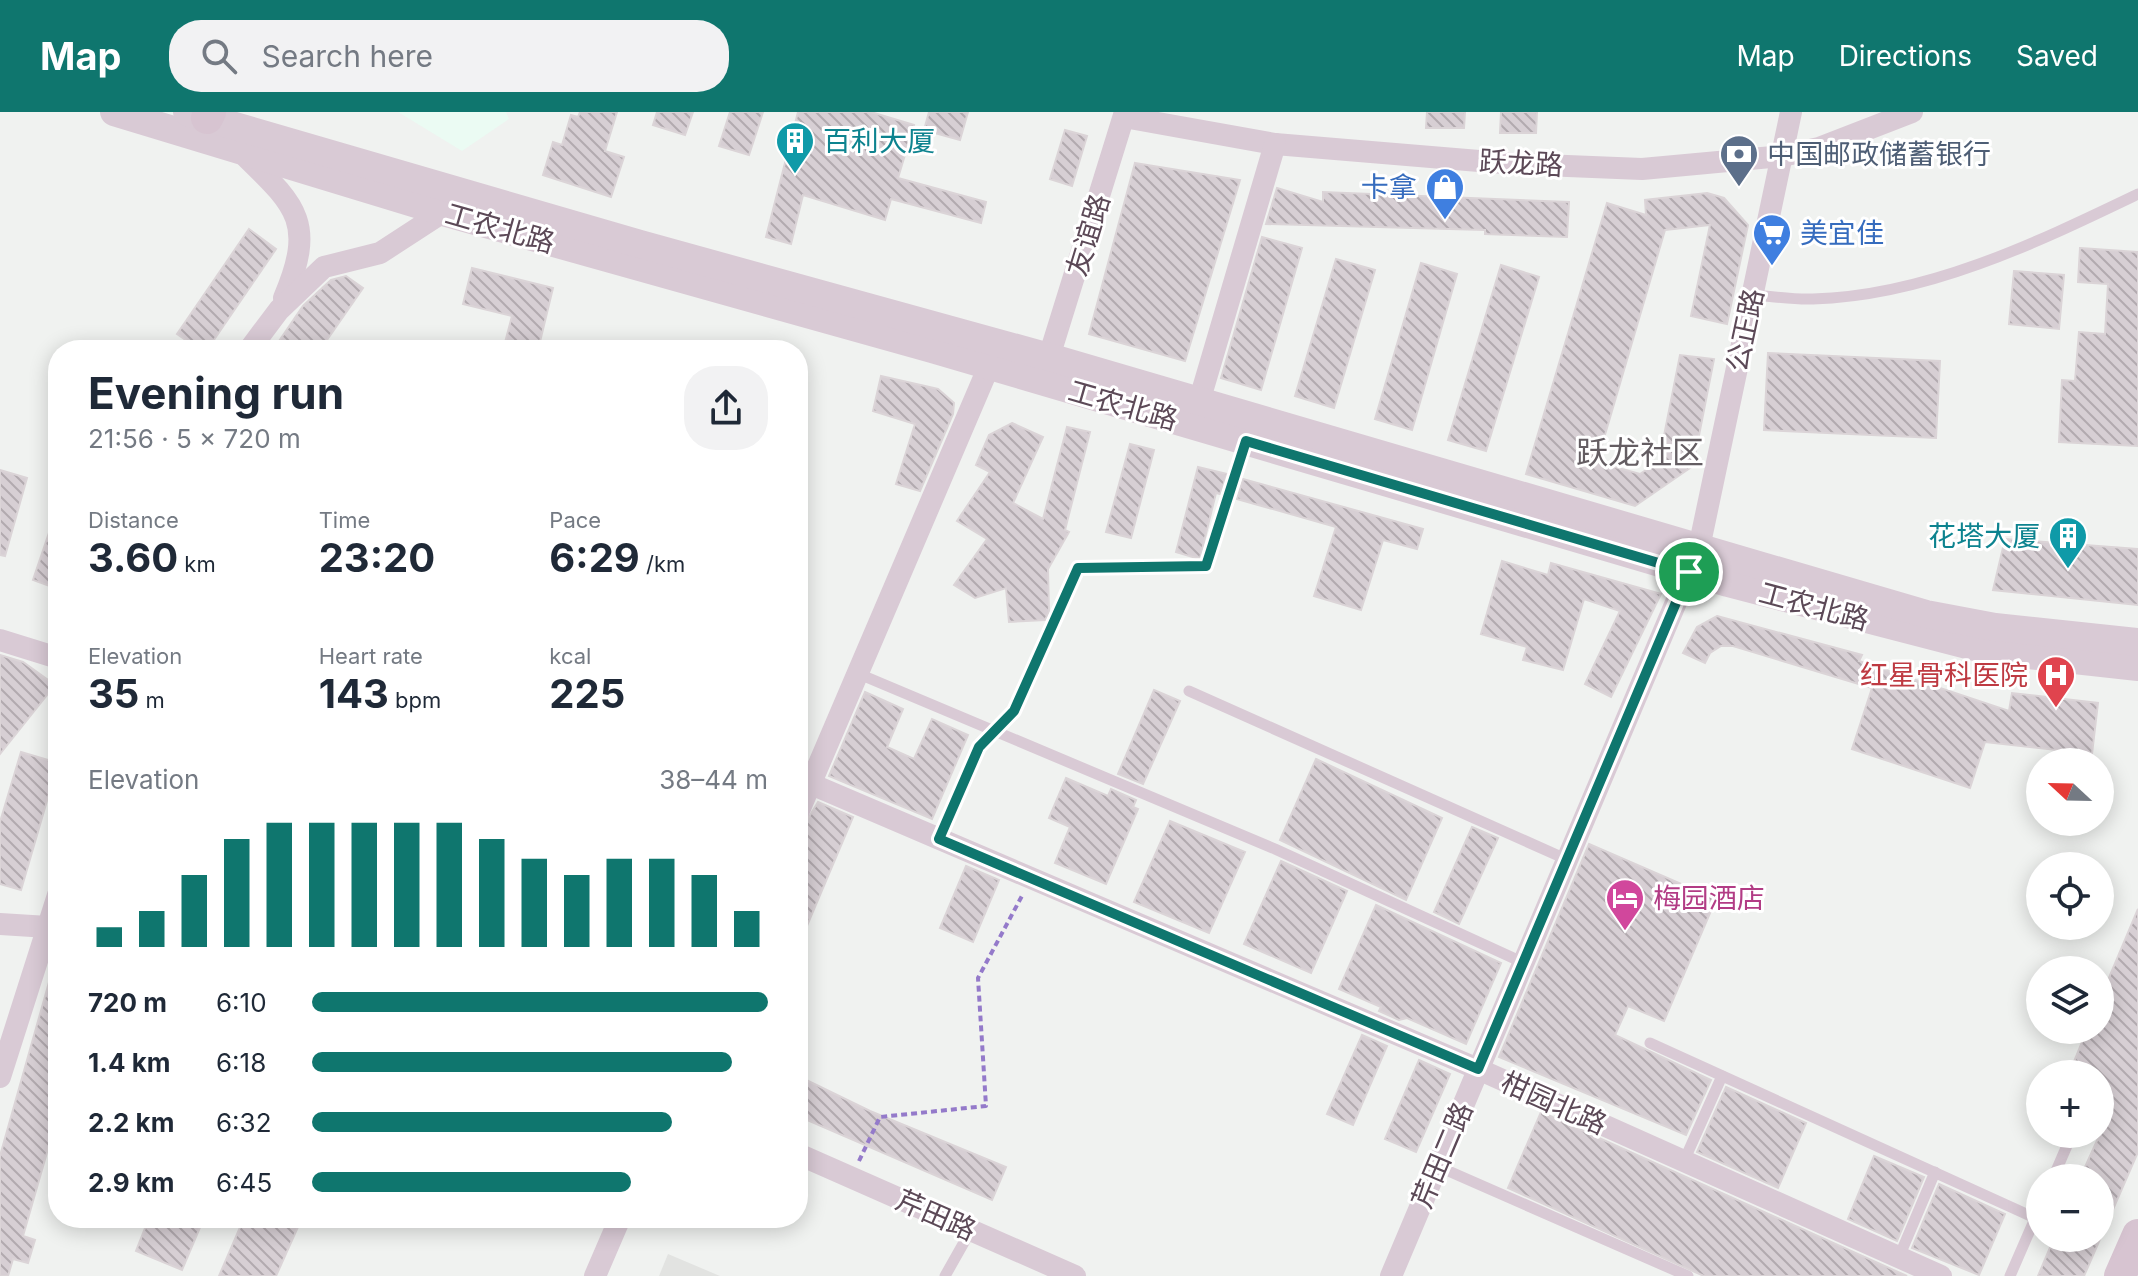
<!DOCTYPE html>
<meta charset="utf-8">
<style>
:root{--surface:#fff;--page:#f2f2f3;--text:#1f2937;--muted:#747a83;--accent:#0f766e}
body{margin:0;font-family:Inter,"Noto Sans SC",sans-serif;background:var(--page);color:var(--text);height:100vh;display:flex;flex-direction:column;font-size:30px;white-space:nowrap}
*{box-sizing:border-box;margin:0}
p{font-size:26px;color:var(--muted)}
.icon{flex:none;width:44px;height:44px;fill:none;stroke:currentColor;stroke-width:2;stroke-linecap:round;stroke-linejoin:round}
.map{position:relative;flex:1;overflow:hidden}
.side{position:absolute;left:48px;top:228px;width:760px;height:888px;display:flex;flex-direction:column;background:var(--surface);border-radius:32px;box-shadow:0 4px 20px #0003}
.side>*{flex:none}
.needle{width:52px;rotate:292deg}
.fabs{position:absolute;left:2026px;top:636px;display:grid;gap:16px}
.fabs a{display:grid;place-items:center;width:88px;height:88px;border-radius:50%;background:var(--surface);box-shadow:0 4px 20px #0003;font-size:40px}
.pin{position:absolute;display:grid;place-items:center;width:68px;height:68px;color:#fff;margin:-34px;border:4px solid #fff;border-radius:50%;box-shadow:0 2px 8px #0007}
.round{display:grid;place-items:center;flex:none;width:84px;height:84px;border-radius:32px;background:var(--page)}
.headline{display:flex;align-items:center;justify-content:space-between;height:136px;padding:0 40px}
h1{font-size:44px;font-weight:700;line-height:60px}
.metrics{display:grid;grid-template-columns:repeat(3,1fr);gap:12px;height:136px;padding:8px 40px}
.metrics div{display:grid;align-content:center}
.metrics b{font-size:40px;font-weight:700}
.metrics small{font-size:22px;font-weight:400}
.metrics p{font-size:22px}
.chart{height:224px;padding:16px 40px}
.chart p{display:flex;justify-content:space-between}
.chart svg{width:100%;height:144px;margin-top:8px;stroke:var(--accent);stroke-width:6}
ul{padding:0 40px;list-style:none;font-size:26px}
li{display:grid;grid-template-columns:128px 96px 1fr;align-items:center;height:60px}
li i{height:20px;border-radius:10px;background:var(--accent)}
header{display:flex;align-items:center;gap:48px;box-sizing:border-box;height:112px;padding:0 40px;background:var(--accent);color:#fff}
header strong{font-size:38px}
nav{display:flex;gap:44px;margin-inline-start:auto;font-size:28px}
.search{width:560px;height:72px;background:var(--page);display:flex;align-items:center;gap:20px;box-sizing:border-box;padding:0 28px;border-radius:32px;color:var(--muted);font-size:30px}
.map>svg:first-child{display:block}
</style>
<header>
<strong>Map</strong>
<div class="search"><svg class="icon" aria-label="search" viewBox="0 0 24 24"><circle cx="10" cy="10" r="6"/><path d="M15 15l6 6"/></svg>Search here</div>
<nav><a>Map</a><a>Directions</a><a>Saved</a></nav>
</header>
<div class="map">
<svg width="2138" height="1164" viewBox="0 0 2138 1164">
<defs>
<pattern id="building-back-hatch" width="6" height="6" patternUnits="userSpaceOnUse" patternTransform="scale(2)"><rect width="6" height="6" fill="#d7cfd4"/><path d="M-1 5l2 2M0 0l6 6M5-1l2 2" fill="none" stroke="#b2aaaf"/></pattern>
</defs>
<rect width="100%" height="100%" fill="#f0f2f0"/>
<!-- commercial -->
<polygon fill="#ebfbf3" points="398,0 506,0 509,7 462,39"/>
<!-- education -->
<polygon fill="#e2e3e1" points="668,1142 720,1164 659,1164"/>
<!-- building -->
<g fill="url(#building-back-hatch)" stroke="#dbd4d7" stroke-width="2">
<polygon points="580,0 617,0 605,39 624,45 611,85 543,63 553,30 562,33 571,3 578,5"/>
<polygon points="657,0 693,0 685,23 653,13"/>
<polygon points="730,0 763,0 749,43 719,34"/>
<polygon points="798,0 871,0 914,13 898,66 986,90 981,111 891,87 885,108 803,83 791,132 766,125"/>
<polygon points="929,0 968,0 960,28 924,18"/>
<polygon points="1427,0 1465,0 1464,16 1426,16"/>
<polygon points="1501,0 1537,0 1536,21 1500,21"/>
<polygon points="1065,18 1087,24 1072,74 1050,67"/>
<polygon points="1135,51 1240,68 1185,249 1089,222"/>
<polygon points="1277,76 1323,90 1323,80 1569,90 1567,125 1485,122 1485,118 1266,112"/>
<polygon points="1707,81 1724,86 1748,113 1727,212 1691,204 1710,113 1665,118 1597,350 1640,362 1659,349 1680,243 1714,247 1693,354 1635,394 1526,362 1607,91 1646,103 1645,88"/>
<polygon points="249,117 276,137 207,238 200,238 177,222"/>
<polygon points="1262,125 1302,136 1261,278 1221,266"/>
<polygon points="2080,136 2138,140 2138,334 2059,330 2062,268 2075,269 2079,220 2105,222 2108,172 2078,170"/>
<polygon points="1336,147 1375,158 1334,296 1295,284"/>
<polygon points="1421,151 1457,162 1412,318 1375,307"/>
<polygon points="1501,153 1539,165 1486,339 1448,328"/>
<polygon points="472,156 553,176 538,238 503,238 512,204 463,192"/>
<polygon points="2014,159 2064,163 2059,217 2009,212"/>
<polygon points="346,164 363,176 320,238 273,238 303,194 331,168"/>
<polygon points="1768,241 1940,249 1936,326 1764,318"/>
<polygon points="881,264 938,277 954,291 953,302 920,379 896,372 915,312 873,299"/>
<polygon points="1012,311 1043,325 1013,391 1043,407 1067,315 1090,320 1065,418 1069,420 1048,457 1049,500 1045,508 1009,510 1006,476 975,486 954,473 987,427 957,409 990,360 976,353 989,323"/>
<polygon points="1130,332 1154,338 1131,426 1106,420"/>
<polygon points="1198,355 1227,362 1220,382 1216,381 1200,446 1196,446 1176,440"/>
<polygon points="0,358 27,366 5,444 0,443"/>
<polygon points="1243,367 1423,417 1417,437 1383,428 1361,498 1314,484 1336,415 1237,387"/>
<polygon points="55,403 58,403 58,477 33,468"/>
<polygon points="2005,427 2138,437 2138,493 1993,478"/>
<polygon points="1502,449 1548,463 1551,451 1661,482 1611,585 1585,572 1620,499 1584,487 1563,558 1523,548 1527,535 1481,522"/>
<polygon points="1717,504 1862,543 1859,549 2009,599 2012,581 2098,591 2092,642 1985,630 1970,676 1852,637 1872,576 1733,534 1721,534 1710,541 1705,551 1683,541 1697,515"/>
<polygon points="0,543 23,550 55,573 0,642"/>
<polygon points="1154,578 1180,589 1143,672 1118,662"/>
<polygon points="865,580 903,597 887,635 914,647 932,607 968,623 932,707 829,664"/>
<polygon points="21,640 58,651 21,778 0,772 0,710"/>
<polygon points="1316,647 1442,706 1406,788 1280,728"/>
<polygon points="1066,666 1108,684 1111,677 1136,688 1133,695 1138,697 1106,772 1055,751 1070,715 1049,706"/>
<polygon points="818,690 853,705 798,835 798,723"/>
<polygon points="1170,709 1245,740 1209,821 1134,790"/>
<polygon points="1472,715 1498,726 1459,812 1434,800"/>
<polygon points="1589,732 1716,787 1664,909 1628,894 1615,923 1711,968 1686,1023 1499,945"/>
<polygon points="1281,749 1347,779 1311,861 1244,832"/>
<polygon points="966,754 999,768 973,830 940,816"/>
<polygon points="1376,793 1501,851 1466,932 1407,906 1399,908 1379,899 1381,895 1339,877"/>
<polygon points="2138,797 2138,1040 2084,1164 2038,1164 2054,1126 2100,1126 2100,1066 2080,1066 2100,1022 2100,962 2073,952 2087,918 2100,918 2100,887"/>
<polygon points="53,856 58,856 58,1002 23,1124 35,1128 28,1151 13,1147 8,1164 0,1164 0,1044"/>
<polygon points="1362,923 1387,934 1353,1013 1327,1002"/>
<polygon points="1419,948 1450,962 1416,1040 1385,1027"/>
<polygon points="798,964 870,999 1006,1055 992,1088 798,1004"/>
<polygon points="1726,975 1806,1011 1778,1076 1697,1040"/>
<polygon points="1541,1000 1907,1164 1704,1164 1695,1160 1508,1076"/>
<polygon points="1874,1044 1924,1065 1897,1129 1848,1107"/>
<polygon points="1939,1072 2005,1102 1979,1163 1912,1136"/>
<polygon points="149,1106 204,1106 182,1158 136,1139"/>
<polygon points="244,1106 302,1106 276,1164 219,1164"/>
</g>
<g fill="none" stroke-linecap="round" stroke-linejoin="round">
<!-- path -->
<polyline stroke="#947aca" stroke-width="4" stroke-dasharray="6 4" stroke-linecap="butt" points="859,1049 880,1005 986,994 978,866 1023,782"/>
<!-- service -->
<g stroke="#d9cad5" stroke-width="11">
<path d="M1752,183C1772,184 1793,188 1813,187C1927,184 2038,130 2138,82"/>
<polyline points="859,562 1275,737 1524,851"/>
<polyline points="1189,579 1568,748"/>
<polyline points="939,727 979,635 1014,599 1078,456 1206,454 1246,330"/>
<polyline points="1650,931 2035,1106"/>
<polyline points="1684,1049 1722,964"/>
<polyline points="1437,1054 1688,1164"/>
<polyline points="2053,1066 2072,1022"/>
<polyline points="1899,1145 1935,1060"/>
<polyline points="945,1164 971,1118"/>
<polyline points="2010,1164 2040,1095"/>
</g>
<!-- minor -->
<g stroke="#d9cad5" stroke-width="22">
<polyline points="1124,5 1275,32 1515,52 1642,57 1782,44 1819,36 1912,0"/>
<path d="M239,38C295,93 317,108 284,186"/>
<polyline points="249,238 279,198 324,155 380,141 443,100"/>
<polyline points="1049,245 1125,0"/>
<polyline points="1199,290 1275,32"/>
<polyline points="0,528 58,546"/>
<polyline points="811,672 1478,957 1941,1164"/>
<polyline points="798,701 989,254"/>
<polyline points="0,812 48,815"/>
<polyline points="0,965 58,783"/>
<polyline points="798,1042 1075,1164"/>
<polyline points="595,1164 620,1106"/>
<polyline points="1391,1164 1699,436 1791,0"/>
</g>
<!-- tertiary -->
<g stroke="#d9cad5" stroke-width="28">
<polyline points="114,0 443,100 932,237 1728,471 1990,539 2138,555"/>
<polyline points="187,0 640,132 1049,245 1926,502 1995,515 2138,530"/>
</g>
<!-- secondary -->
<g stroke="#d7c4d1" stroke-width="32">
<polyline points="207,6 210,0"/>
<polyline points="2120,1164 2138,1123"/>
</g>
</g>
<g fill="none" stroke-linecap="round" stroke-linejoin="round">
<defs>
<polygon id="route" points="1246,329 1689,460 1478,957 939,727 979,635 1014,599 1078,456 1206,454"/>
</defs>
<!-- route casing -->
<use href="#route" stroke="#fff" stroke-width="16"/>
<!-- route -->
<use href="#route" stroke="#0f766e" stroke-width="10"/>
</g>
<!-- icons -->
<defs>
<symbol id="building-pin" viewBox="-11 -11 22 30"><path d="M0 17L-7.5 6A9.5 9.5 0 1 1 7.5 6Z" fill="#0f9aa8" stroke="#fff"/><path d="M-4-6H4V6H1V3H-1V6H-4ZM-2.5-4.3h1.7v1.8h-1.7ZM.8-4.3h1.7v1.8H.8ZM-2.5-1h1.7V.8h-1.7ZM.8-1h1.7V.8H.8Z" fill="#fff"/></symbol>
<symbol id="bank-pin" viewBox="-11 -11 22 30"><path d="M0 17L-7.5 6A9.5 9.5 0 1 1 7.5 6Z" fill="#5c6f8a" stroke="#fff"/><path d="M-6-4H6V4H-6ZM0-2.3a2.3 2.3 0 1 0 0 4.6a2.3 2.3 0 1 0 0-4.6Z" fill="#fff"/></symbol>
<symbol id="shop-pin" viewBox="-11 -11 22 30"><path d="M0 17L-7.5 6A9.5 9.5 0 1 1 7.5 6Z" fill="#3f7fe0" stroke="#fff"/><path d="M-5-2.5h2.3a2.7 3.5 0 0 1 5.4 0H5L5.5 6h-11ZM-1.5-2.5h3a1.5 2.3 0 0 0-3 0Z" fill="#fff"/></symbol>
<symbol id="supermarket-pin" viewBox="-11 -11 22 30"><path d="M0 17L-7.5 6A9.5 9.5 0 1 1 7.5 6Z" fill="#3f7fe0" stroke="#fff"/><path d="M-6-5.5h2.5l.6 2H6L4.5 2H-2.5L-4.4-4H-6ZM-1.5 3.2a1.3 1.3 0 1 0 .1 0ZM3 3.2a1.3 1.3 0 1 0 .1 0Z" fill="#fff"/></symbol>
<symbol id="hospital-pin" viewBox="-11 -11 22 30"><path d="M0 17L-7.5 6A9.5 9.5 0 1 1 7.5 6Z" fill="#e0444e" stroke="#fff"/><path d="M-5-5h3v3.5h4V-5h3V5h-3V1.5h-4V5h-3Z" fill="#fff"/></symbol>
<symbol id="hotel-pin" viewBox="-11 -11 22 30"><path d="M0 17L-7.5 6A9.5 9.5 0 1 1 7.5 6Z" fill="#d1479c" stroke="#fff"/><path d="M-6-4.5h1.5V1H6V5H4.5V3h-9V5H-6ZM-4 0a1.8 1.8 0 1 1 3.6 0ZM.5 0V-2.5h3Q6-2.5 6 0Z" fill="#fff"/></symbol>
</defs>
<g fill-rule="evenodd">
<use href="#building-pin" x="773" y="7" width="44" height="60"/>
<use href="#bank-pin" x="1717" y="20" width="44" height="60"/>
<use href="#shop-pin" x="1423" y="53" width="44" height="60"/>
<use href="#supermarket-pin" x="1750" y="99" width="44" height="60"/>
<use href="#building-pin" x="2046" y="402" width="44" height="60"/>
<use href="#hospital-pin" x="2034" y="541" width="44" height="60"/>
<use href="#hotel-pin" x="1603" y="764" width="44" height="60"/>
</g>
<g text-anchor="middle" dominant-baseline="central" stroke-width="6" stroke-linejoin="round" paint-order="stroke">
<!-- culture labels -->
<g font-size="28" fill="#0d838f" stroke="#fff" text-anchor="start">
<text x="823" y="29">百利大厦</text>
<text x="2040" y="424" text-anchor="end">花塔大厦</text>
</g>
<!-- service labels -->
<g font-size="28" fill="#4e5e75" stroke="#fff" text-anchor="start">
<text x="1767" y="42">中国邮政储蓄银行</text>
</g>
<!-- street labels -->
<g font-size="28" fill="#5c4957" stroke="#fff">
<text transform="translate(1521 51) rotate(3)">跃龙路</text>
<text transform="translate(500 116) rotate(16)">工农北路</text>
<text transform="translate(1088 123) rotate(-73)">友谊路</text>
<text transform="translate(1745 218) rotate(-78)">公正路</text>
<text transform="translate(1123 293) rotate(16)">工农北路</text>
<text transform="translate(1814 494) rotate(15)">工农北路</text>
<text transform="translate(1554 991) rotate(24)">柑园北路</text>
<text transform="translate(1442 1043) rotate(-67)">芹田二路</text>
<text transform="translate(936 1103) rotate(24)">芹田路</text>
</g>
<!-- shop labels -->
<g font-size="28" fill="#366cbe" stroke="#fff" text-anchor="end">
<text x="1417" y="75">卡拿</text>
<text x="1800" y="121" text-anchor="start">美宜佳</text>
</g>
<!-- health labels -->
<g font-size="28" fill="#be3a42" stroke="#fff" text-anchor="end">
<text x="2028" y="563">红星骨科医院</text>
</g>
<!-- hotel labels -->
<g font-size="28" fill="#b23c85" stroke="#fff" text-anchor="start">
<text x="1653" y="786">梅园酒店</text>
</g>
<!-- quarter labels -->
<g font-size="32" fill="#645d62" stroke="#fff">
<text x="1640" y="340">跃龙社区</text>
</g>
</g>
</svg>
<div class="fabs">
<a><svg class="needle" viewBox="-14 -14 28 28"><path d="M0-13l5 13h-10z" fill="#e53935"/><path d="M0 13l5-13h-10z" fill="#747a83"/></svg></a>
<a><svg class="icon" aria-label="locate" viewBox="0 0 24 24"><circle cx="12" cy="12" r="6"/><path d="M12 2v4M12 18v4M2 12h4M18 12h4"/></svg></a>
<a><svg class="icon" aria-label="layers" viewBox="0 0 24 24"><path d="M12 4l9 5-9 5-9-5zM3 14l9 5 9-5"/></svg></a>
<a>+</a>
<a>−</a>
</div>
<div class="pin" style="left:1689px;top:460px;background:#1e9e55"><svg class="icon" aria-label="arrive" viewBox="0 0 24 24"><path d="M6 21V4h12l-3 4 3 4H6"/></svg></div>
<section class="side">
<div class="headline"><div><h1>Evening run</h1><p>21:56 · 5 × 720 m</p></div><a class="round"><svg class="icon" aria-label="share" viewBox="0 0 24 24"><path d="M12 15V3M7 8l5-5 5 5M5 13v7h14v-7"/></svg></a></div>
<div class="metrics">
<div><p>Distance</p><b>3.60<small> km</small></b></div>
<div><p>Time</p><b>23:20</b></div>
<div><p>Pace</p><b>6:29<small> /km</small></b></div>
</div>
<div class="metrics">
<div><p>Elevation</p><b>35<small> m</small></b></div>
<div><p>Heart rate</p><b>143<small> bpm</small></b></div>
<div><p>kcal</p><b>225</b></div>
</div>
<div class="chart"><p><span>Elevation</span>38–44 m</p>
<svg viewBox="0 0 160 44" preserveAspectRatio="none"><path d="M5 44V38M15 44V33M25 44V22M35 44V11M45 44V6M55 44V6M65 44V6M75 44V6M85 44V6M95 44V11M105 44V17M115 44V22M125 44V17M135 44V17M145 44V22M155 44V33"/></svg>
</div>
<ul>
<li><b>720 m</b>6:10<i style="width:100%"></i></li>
<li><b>1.4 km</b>6:18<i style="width:92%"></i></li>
<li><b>2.2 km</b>6:32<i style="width:79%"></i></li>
<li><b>2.9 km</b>6:45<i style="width:70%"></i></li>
</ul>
</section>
</div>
